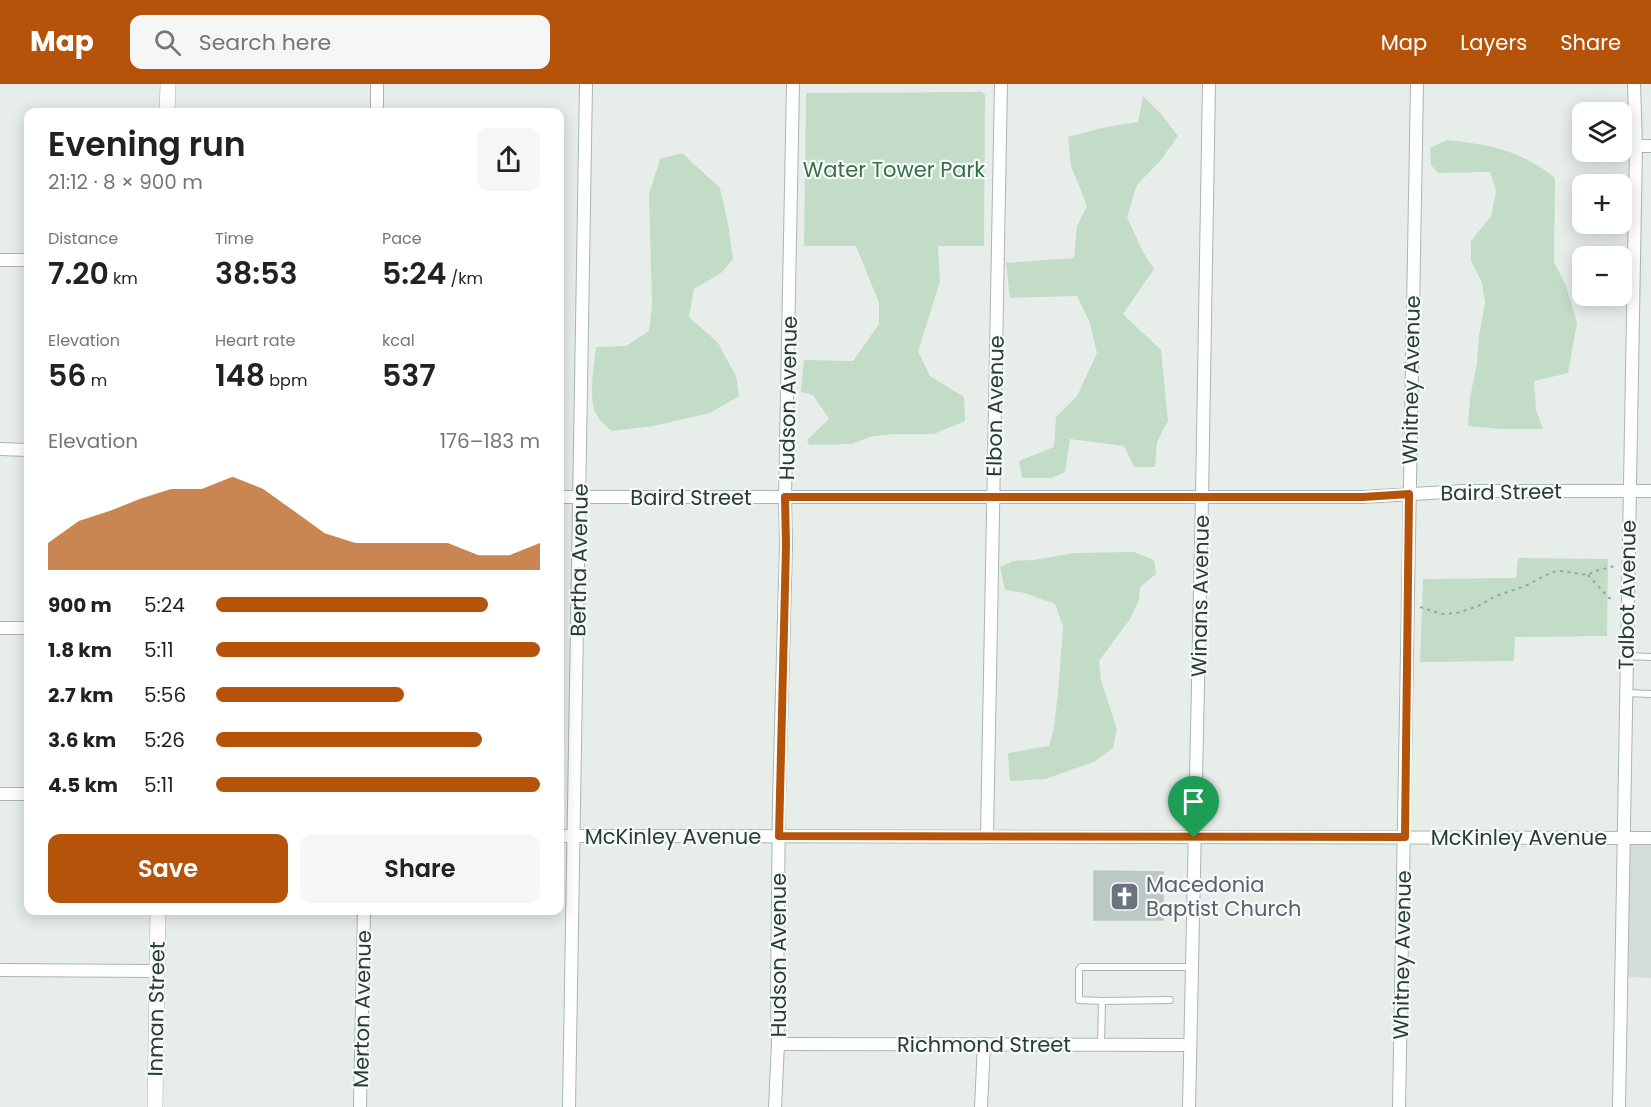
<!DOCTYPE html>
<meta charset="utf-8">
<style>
:root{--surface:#fff;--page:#f6f6f6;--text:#222;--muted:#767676;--accent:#b45309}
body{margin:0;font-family:Poppins,sans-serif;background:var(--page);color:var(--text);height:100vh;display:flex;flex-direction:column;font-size:22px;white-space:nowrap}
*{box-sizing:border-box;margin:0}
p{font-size:20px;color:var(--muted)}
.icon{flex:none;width:33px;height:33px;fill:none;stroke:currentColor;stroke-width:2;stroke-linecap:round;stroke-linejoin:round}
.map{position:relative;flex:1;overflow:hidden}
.details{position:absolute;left:24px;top:24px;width:540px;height:807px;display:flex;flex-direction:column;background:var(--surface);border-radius:12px;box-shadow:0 3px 15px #0003}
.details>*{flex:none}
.tools{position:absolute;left:1572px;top:18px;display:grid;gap:12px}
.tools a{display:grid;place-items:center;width:60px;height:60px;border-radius:12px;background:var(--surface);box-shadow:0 3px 15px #0003;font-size:30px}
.pin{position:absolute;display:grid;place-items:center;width:51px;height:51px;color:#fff;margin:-62px -26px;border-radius:50% 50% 50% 0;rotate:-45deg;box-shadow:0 0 6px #0007}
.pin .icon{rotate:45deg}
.round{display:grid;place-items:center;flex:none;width:63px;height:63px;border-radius:12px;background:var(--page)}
.summary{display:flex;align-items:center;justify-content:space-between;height:102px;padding:0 24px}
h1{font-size:33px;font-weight:600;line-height:45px}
.stats{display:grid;grid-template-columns:repeat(3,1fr);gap:9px;height:102px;padding:6px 24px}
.stats div{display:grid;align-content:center}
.stats b{font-size:30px;font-weight:600}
.stats small{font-size:16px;font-weight:400}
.stats p{font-size:16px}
.chart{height:168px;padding:12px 24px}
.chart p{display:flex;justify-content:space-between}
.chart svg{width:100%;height:108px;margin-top:6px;fill:var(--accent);opacity:.7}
.button{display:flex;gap:12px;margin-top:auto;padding:12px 24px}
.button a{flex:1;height:69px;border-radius:12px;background:var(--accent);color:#fff;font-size:24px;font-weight:600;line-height:69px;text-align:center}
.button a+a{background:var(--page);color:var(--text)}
ul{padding:0 24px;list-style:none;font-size:20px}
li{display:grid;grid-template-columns:96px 72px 1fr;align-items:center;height:45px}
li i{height:15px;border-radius:8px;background:var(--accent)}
header{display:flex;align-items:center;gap:36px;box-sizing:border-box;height:84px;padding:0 30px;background:var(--accent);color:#fff}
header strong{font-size:28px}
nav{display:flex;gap:33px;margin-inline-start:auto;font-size:21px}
.search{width:420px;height:54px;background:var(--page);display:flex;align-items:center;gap:15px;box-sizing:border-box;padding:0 21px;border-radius:12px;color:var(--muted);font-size:22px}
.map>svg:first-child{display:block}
</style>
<header>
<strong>Map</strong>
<div class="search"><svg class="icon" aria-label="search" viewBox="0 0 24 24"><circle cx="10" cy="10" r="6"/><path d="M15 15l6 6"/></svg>Search here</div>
<nav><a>Map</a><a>Layers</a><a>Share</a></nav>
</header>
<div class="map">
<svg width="1651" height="1023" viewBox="0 0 1651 1023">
<rect width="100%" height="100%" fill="#e7eeea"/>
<!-- built -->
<polygon fill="#d5ddd9" points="1628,757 1651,757 1651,894 1628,893"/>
<!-- green -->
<g fill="#c3dcc8">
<polygon points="982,8 985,11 984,162 938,162 940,198 918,267 930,292 964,313 965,337 934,350 896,350 873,352 852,360 809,361 807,356 829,335 813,311 801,308 804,276 853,277 879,240 879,219 856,162 804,162 806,9"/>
<polygon points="1143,12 1162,31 1178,52 1160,77 1137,101 1127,133 1142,166 1154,185 1123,230 1161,266 1168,337 1157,358 1155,383 1134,383 1124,362 1070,355 1065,388 1052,394 1022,394 1019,377 1054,363 1056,333 1077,312 1097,269 1090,239 1077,212 1010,214 1006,179 1074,174 1077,142 1087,122 1071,82 1068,53 1106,43 1138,38"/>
<path d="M1447,56C1491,61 1518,65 1555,94L1554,178L1566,202L1577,239L1568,289L1534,297L1536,326L1543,345H1499L1468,342L1470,314L1477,279L1479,251L1485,219L1482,199L1471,177V157L1491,132L1496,107L1490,88L1438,89L1431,81L1430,64Z"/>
<path d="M682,69L720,104L728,140L733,175L721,189L694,205L689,233L718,259L736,292L739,312L710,329L653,342L612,347C604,342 594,330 593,321C590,302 594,282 596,263L626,262L649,247L652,222L649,110L660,75Z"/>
<polygon points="1134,468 1154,476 1156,490 1140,503 1139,516 1130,535 1099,577 1101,596 1117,645 1113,664 1094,678 1045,695 1010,697 1008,669 1049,662 1054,644 1058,608 1063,543 1055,520 1025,509 1005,506 1000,483 1013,477 1034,476 1075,469"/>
<polygon points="1518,474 1608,475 1607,552 1515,553 1514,577 1420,578 1423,495 1516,494"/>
</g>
<!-- building -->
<polygon fill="#bcc8c3" stroke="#bac7c0" stroke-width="1.5" points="1094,787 1163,788 1163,836 1094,836"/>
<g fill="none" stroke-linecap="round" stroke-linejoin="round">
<defs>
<g id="service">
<polyline points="1626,572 1651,573"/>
<polyline points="1626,609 1651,610"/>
<polyline points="1102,917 1079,916 1079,886 1081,883 1192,883"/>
<polyline points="1101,961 1102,917 1170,916"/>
</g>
<g id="minor">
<polyline points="377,28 377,0"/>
<polyline points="1636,62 1651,62"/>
<polyline points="0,176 28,176"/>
<polyline points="0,365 28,366"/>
<polyline points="560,413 1363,413 1463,407 1651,407"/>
<polyline points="0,544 28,544"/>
<polyline points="0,710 28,710"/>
<polyline points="560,752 1651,754"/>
<polyline points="987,752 1001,0"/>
<polyline points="0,886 157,887"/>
<polyline points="778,960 1190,961"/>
<polyline points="360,1023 364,826"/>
<polyline points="569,1023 586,0"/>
<polyline points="775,1023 778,960 777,912 779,716 786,461 785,413 793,0"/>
<polyline points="981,1023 984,960"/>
<polyline points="1189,1023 1202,413 1209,0"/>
<polyline points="1399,1023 1417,0"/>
<polyline points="1619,1023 1636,62 1634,0"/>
</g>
<g id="tertiary">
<polyline points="167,28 168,0"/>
<polyline points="155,1023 158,826"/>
</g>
</defs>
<!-- service casing -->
<use href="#service" stroke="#aab6b0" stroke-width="8"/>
<!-- minor casing -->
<use href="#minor" stroke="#aab6b0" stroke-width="14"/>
<!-- tertiary casing -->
<use href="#tertiary" stroke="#aab6b0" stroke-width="16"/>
<!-- path -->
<g stroke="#8bada0" stroke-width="2" stroke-dasharray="3 4.5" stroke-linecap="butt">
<polyline points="1588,491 1609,514 1614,515"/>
<polyline points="1420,523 1442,530 1457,529 1478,522 1496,512 1525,502 1552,488 1561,487 1588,491 1595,487 1615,482"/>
</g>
<!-- service -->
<use href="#service" stroke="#fff" stroke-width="6"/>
<!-- minor -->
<use href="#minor" stroke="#fff" stroke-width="12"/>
<!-- tertiary -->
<use href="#tertiary" stroke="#fff" stroke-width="15"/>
</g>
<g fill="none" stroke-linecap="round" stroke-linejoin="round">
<defs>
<polygon id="route" points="1409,410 1405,753 779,752 786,461 785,413 1363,413"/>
</defs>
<!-- route casing -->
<use href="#route" stroke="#fff" stroke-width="12"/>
<!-- route -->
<use href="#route" stroke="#b45309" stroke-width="8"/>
</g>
<!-- icons -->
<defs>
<symbol id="church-square" viewBox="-11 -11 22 22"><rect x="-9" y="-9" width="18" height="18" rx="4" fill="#6b7280" stroke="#f7faf9"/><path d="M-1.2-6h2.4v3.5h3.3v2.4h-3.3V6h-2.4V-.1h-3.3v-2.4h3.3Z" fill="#fff"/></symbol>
</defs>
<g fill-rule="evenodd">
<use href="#church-square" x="1108" y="796" width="33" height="33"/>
</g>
<g text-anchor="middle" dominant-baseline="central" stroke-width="4.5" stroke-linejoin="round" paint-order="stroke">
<!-- park labels -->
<g font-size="21" fill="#367048" stroke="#f7faf9">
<text x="894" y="85">Water Tower Park</text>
</g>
<!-- street labels -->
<g font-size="21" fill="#273e36" stroke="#f7faf9">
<text transform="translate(1411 296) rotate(-89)">Whitney Avenue</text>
<text transform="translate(788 314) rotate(-89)">Hudson Avenue</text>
<text transform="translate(995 322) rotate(-89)">Elbon Avenue</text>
<text transform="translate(1501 408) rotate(-1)">Baird Street</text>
<text x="691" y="413">Baird Street</text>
<text transform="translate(579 476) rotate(-89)">Bertha Avenue</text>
<text transform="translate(1627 511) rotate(-89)">Talbot Avenue</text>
<text transform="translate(1200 512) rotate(-89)">Winans Avenue</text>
<text x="673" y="752">McKinley Avenue</text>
<text x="1519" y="753">McKinley Avenue</text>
<text transform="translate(778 871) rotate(-90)">Hudson Avenue</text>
<text transform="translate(1402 871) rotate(-89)">Whitney Avenue</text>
<text transform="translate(156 925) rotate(-89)">Inman Street</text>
<text transform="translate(362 925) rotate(-89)">Merton Avenue</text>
<text x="984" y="960">Richmond Street</text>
</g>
<!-- worship labels -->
<g font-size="21" fill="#5b616d" stroke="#f7faf9" text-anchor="start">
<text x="1146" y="800">Macedonia<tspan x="1146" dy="24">Baptist Church</tspan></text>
</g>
</g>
</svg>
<div class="tools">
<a><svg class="icon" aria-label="layers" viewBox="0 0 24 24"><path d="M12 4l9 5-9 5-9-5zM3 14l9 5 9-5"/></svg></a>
<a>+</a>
<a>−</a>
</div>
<div class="pin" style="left:1194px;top:754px;background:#1e9e55"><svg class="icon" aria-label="arrive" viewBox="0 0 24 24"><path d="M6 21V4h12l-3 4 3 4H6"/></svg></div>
<section class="details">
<div class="summary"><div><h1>Evening run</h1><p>21:12 · 8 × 900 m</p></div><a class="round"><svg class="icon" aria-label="share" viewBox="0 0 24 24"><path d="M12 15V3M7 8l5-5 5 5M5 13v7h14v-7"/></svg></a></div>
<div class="stats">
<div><p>Distance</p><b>7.20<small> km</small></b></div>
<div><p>Time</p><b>38:53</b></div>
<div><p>Pace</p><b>5:24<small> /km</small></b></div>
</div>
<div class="stats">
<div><p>Elevation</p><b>56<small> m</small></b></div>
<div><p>Heart rate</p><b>148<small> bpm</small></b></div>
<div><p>kcal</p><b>537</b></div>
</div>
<div class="chart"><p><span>Elevation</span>176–183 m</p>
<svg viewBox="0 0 160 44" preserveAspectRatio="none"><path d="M0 44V33L10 24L20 20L30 15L40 11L50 11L60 6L70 11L80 20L90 29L100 33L110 33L120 33L130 33L140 38L150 38L160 33V44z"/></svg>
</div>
<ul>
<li><b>900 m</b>5:24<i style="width:84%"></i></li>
<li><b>1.8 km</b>5:11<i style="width:100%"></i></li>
<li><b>2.7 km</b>5:56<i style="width:58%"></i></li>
<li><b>3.6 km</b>5:26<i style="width:82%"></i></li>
<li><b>4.5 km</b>5:11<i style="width:100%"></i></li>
</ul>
<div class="button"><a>Save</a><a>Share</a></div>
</section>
</div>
